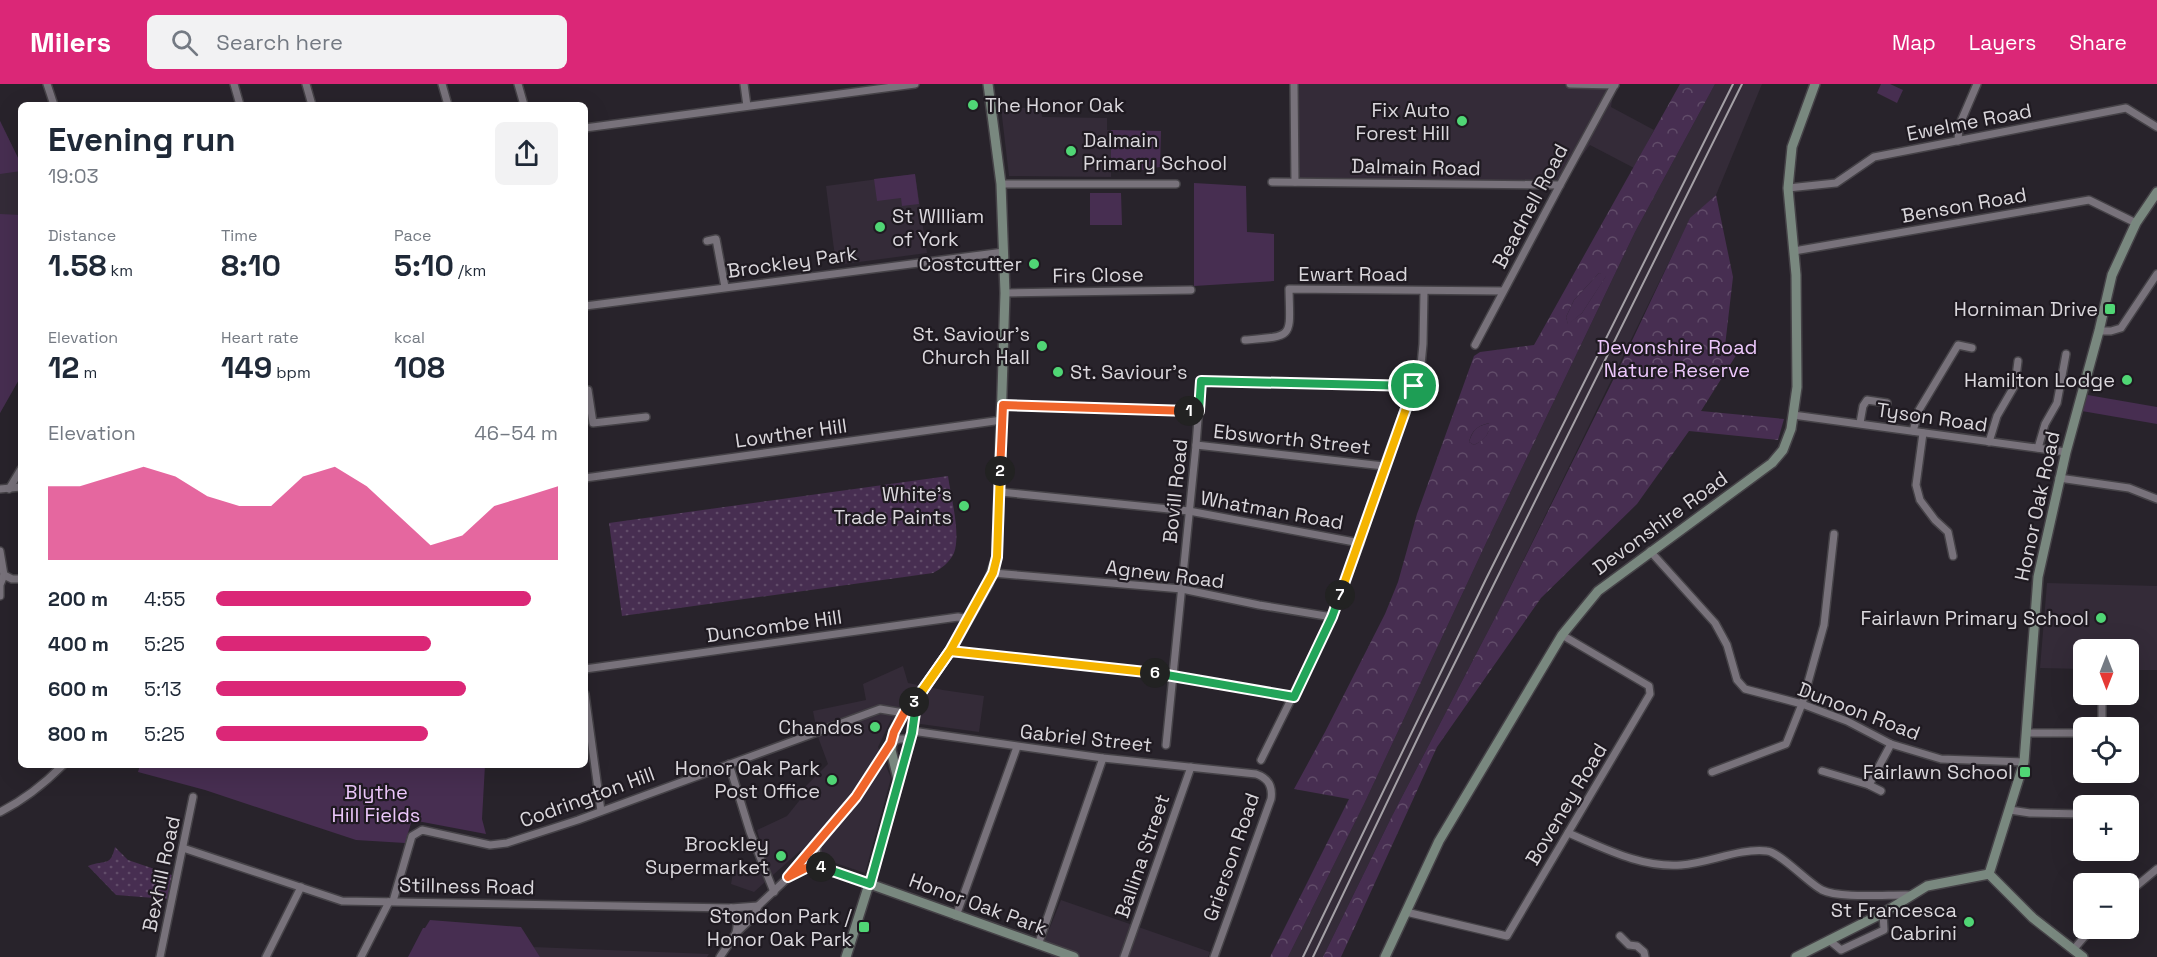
<!DOCTYPE html>
<meta charset="utf-8">
<style>
:root{--surface:#fff;--page:#f2f2f3;--text:#1f2937;--muted:#747a83;--accent:#db2777}
body{margin:0;font-family:"Space Grotesk",sans-serif;background:var(--page);color:var(--text);height:100vh;display:flex;flex-direction:column;font-size:22px;white-space:nowrap}
*{box-sizing:border-box;margin:0}
p{font-size:20px;color:var(--muted)}
.icon{flex:none;width:33px;height:33px;fill:none;stroke:currentColor;stroke-width:2;stroke-linecap:round;stroke-linejoin:round}
.map{position:relative;flex:1;overflow:hidden}
.details{position:absolute;left:18px;top:18px;width:570px;height:666px;display:flex;flex-direction:column;background:var(--surface);border-radius:9px;box-shadow:0 6px 24px #0002}
.details>*{flex:none}
.needle{width:39px;rotate:180deg}
.tools{position:absolute;left:2073px;top:555px;display:grid;gap:12px}
.tools a{display:grid;place-items:center;width:66px;height:66px;border-radius:9px;background:var(--surface);box-shadow:0 6px 24px #0002;font-size:30px}
.pin{position:absolute;display:grid;place-items:center;width:51px;height:51px;color:#fff;margin:-26px;border:3px solid #fff;border-radius:50%;box-shadow:0 2px 6px #0007}
.km{position:absolute;width:30px;height:30px;margin:-15px;border-radius:50%;background:#222;color:#fff;font-size:16px;line-height:30px;text-align:center}
.round{display:grid;place-items:center;flex:none;width:63px;height:63px;border-radius:9px;background:var(--page)}
.overview{display:flex;align-items:center;justify-content:space-between;height:102px;padding:0 30px}
h1{font-size:33px;font-weight:700;line-height:45px}
.metrics{display:grid;grid-template-columns:repeat(3,1fr);gap:9px;height:102px;padding:6px 30px}
.metrics div{display:grid;align-content:center}
.metrics b{font-size:30px;font-weight:700}
.metrics small{font-size:16px;font-weight:400}
.metrics p{font-size:16px}
.chart{height:168px;padding:12px 30px}
.chart p{display:flex;justify-content:space-between}
.chart svg{width:100%;height:108px;margin-top:6px;fill:var(--accent);opacity:.7}
ul{padding:0 30px;list-style:none;font-size:20px}
li{display:grid;grid-template-columns:96px 72px 1fr;align-items:center;height:45px}
li i{height:15px;border-radius:8px;background:var(--accent)}
header{display:flex;align-items:center;gap:36px;box-sizing:border-box;height:84px;padding:0 30px;background:var(--accent);color:#fff}
header strong{font-size:28px}
nav{display:flex;gap:33px;margin-inline-start:auto;font-size:21px}
.search{width:420px;height:54px;background:var(--page);display:flex;align-items:center;gap:15px;box-sizing:border-box;padding:0 21px;border-radius:9px;color:var(--muted);font-size:22px}
.map>svg:first-child{display:block}
</style>
<header>
<strong>Milers</strong>
<div class="search"><svg class="icon" aria-label="search" viewBox="0 0 24 24"><circle cx="10" cy="10" r="6"/><path d="M15 15l6 6"/></svg>Search here</div>
<nav><a>Map</a><a>Layers</a><a>Share</a></nav>
</header>
<div class="map">
<svg width="2157" height="873" viewBox="0 0 2157 873">
<defs>
<pattern id="forest-crowns" width="20" height="18" patternUnits="userSpaceOnUse" patternTransform="scale(1.5)"><rect width="20" height="18" fill="#472e51"/><path d="M2 6a3 3 0 1 1 6 0M12 15a3 3 0 1 1 6 0" fill="none" stroke="#614c69"/></pattern>
<pattern id="garden-dots" width="8" height="8" patternUnits="userSpaceOnUse" patternTransform="scale(1.5)"><rect width="8" height="8" fill="#472e51"/><path d="M2 2h.1M6 6h.1" fill="none" stroke="#614c69" stroke-width="1.8" stroke-linecap="round"/></pattern>
</defs>
<rect width="100%" height="100%" fill="#28232b"/>
<!-- built -->
<g fill="#342b38">
<polygon points="1294,0 1615,0 1611,23 1654,46 1634,84 1590,61 1560,101 1295,98"/>
<polygon points="1715,0 1762,0 1716,111 1690,135 1498,528 1392,732 1323,873 1288,873 1365,718 1487,457 1635,148"/>
<polygon points="1001,24 1041,24 1042,33 1107,34 1107,46 1137,47 1136,87 1111,87 1111,93 1009,92"/>
<polygon points="0,37 21,80 21,292 0,329"/>
<polygon points="915,90 927,169 836,181 826,102"/>
<polygon points="2047,499 2157,502 2157,586 2129,586 2128,566 2084,566 2083,585 2040,584"/>
<polygon points="903,582 908,599 943,606 984,612 979,648 891,636 878,663 891,694 865,789 800,767 754,808 731,800 734,783 753,783 765,774 757,746 787,732 807,707 804,704 828,680 818,653 813,627 866,616 863,600"/>
<polygon points="1061,816 1210,868 1208,873 1050,873 1054,861 1044,858"/>
<polygon points="533,863 709,870 707,873 540,873"/>
</g>
<!-- green -->
<g fill="#472e51">
<polygon points="1881,0 1890,0 1903,6 1897,19 1877,9"/>
<polygon points="0,37 21,80 21,87 0,90"/>
<polygon points="1111,46 1161,47 1160,83 1136,87 1111,87"/>
<polygon points="915,90 919,120 902,122 901,114 877,117 874,95"/>
<polygon points="1194,99 1246,102 1247,148 1274,150 1274,197 1194,202"/>
<polygon points="1090,109 1121,109 1122,141 1090,141"/>
<polygon points="0,130 21,131 21,292 0,329"/>
<polygon points="1599,189 1607,191 1582,229 1568,241 1566,233 1574,216"/>
<polygon points="2082,310 2157,323 2157,340 2076,326"/>
<path d="M1490,339C1489,351 1485,356 1474,361L1469,358C1473,345 1477,342 1490,339Z"/>
<polygon points="140,681 485,681 482,735 486,750 412,736 405,759 356,756 205,706 138,688"/>
<polygon points="430,836 521,843 540,873 408,873 423,844 425,844"/>
</g>
<!-- forest -->
<g fill="url(#forest-crowns)" fill-rule="evenodd">
<path d="M1680,0H1715L1635,148L1487,457L1365,718L1288,873H1270L1349,715L1294,705L1325,648L1385,530L1398,498L1417,430L1474,272L1480,268L1534,261ZM1599,189L1606,192L1582,229L1568,240L1566,233L1574,216ZM1489,339C1490,351 1484,356 1474,361L1469,358C1472,346 1477,342 1489,339Z"/>
<polygon points="1716,111 1733,193 1725,262 1740,265 1701,327 1784,335 1778,356 1689,347 1637,420 1541,514 1437,663 1341,873 1323,873 1392,732 1498,528 1621,280 1690,134"/>
</g>
<!-- garden -->
<g fill="url(#garden-dots)">
<path d="M948,392C951,413 961,450 954,469C950,478 941,485 933,489L622,532L609,439Z"/>
<path d="M115,763L128,776L172,791L167,815L116,811L88,782C107,775 110,783 115,763Z"/>
</g>
<g fill="none" stroke-linecap="round" stroke-linejoin="round">
<defs>
<g id="street">
<polyline points="47,0 54,21"/>
<polyline points="234,0 240,21"/>
<polyline points="306,0 312,21"/>
<polyline points="442,0 448,21"/>
<polyline points="518,0 524,21"/>
<polyline points="744,0 747,22"/>
<polyline points="1294,0 1295,98"/>
<polyline points="1570,0 1615,1"/>
<polyline points="585,44 915,0"/>
<polyline points="1958,57 1959,42 1977,0"/>
<polyline points="1272,98 1560,101"/>
<polyline points="1001,100 1176,100"/>
<polyline points="1788,104 1836,99 1874,73 2126,24 2157,43"/>
<polyline points="707,157 716,155 725,203"/>
<polyline points="1794,167 2089,116 2136,139"/>
<polyline points="1005,209 1191,206"/>
<polyline points="585,222 1004,168"/>
<polyline points="2099,247 2111,247 2121,244 2157,190"/>
<path d="M1245,256C1295,252 1290,254 1289,205L1503,207"/>
<polyline points="1475,261 1560,101 1615,0"/>
<polyline points="585,306 588,306 593,339 646,333"/>
<polyline points="1003,321 1199,327"/>
<polyline points="1793,331 2066,368"/>
<polyline points="1860,339 1863,322 1867,316 1887,319"/>
<polyline points="1913,347 1919,326 1958,261 1972,264"/>
<polyline points="1923,349 1916,401 1920,416 1935,436 1948,448 1953,472"/>
<polyline points="1989,358 1997,332 2015,301 2018,277"/>
<polyline points="1196,361 1384,382"/>
<polyline points="2038,364 2045,340 2057,319 2066,270"/>
<polyline points="585,394 1002,336"/>
<polyline points="2059,394 2129,404 2157,415"/>
<polyline points="0,405 21,403"/>
<polyline points="9,405 21,385"/>
<polyline points="1000,408 1189,427 1360,459"/>
<polyline points="0,467 4,491 0,501 0,512"/>
<polyline points="1650,467 1715,539 1727,561 1737,596 1745,605 1802,620 1847,637 1891,660 1941,675 2024,678"/>
<polyline points="993,489 1182,505 1259,521 1332,533"/>
<polyline points="4,491 12,495 21,495"/>
<polyline points="950,567 1168,591 1294,613"/>
<polyline points="585,585 958,533 968,535"/>
<polyline points="585,610 601,727"/>
<polyline points="2102,621 2102,644"/>
<path d="M912,647L1103,674L1256,690C1268,694 1273,702 1271,715L1214,873"/>
<polyline points="2026,649 2084,649"/>
<polyline points="1166,661 1196,361 1201,297 1414,301"/>
<polyline points="1261,676 1332,533 1360,459 1384,382 1421,281 1423,260 1424,207"/>
<polyline points="729,680 750,748 774,808"/>
<polyline points="1822,687 1869,701 1881,707"/>
<polyline points="1712,688 1786,660 1802,620 1824,541 1834,450"/>
<polyline points="1869,701 1891,660"/>
<polyline points="2010,726 2030,729 2084,730"/>
<path d="M0,728C24,716 44,700 63,681"/>
<path d="M1568,749C1604,764 1641,784 1681,781C1710,779 1738,764 1767,767C1780,768 1808,799 1822,806C1840,815 1891,810 1913,811"/>
<polyline points="817,761 816,774 820,782"/>
<polyline points="183,764 342,817 731,824 758,822"/>
<polyline points="796,789 806,784 820,782 870,800"/>
<polyline points="2128,809 2157,785"/>
<polyline points="393,817 412,752 422,746 490,761 507,759 578,736 880,625 904,629"/>
<path d="M731,824C739,833 738,838 736,849"/>
<polyline points="1406,828 1507,852 1650,610 1649,602 1562,551"/>
<polyline points="956,832 1017,663"/>
<polyline points="1620,852 1629,861 1637,862 1644,868 1645,873"/>
<polyline points="1829,856 1841,866 1884,846 1883,829"/>
<polyline points="1038,861 1103,674"/>
<polyline points="2073,866 2092,844"/>
<polyline points="160,873 193,713"/>
<polyline points="266,873 301,803"/>
<polyline points="361,873 389,818"/>
<polyline points="720,873 736,849 754,832 758,822 795,787 856,713 891,659 899,655 905,655 909,660"/>
<polyline points="1124,873 1191,683"/>
</g>
<g id="secondary">
<polyline points="898,695 891,666 894,647 904,629 917,614 950,567 988,500 997,473 1005,209 1001,100 988,0"/>
<polyline points="1989,790 2024,678 2038,493 2066,368 2099,247 2112,191 2136,139 2157,108"/>
<polyline points="1989,790 2033,834 2083,873"/>
<polyline points="870,800 1074,873"/>
<polyline points="846,873 875,781 912,649 917,616"/>
<polyline points="1385,873 1439,757 1562,551 1598,507 1772,379 1783,366 1791,345 1797,303 1796,191 1788,104 1792,63 1815,0"/>
<polyline points="1796,873 1883,829 1927,802 1989,790"/>
</g>
</defs>
<!-- street casing -->
<use href="#street" stroke="#454247" stroke-width="10"/>
<!-- secondary casing -->
<use href="#secondary" stroke="#454247" stroke-width="12"/>
<!-- street -->
<use href="#street" stroke="#78727b" stroke-width="7"/>
<!-- secondary -->
<use href="#secondary" stroke="#79887f" stroke-width="9"/>
<!-- rail -->
<g stroke="#a4a0a6" stroke-width="2">
<polyline points="1303,873 1486,495 1733,0"/>
<polyline points="1313,873 1426,637 1742,0"/>
</g>
</g>
<g fill="none" stroke-linecap="round" stroke-linejoin="round">
<defs>
<polyline id="split-1" points="1189,327 1199,327 1201,297 1414,302"/>
<polyline id="split-2" points="1000,387 1003,321 1189,327"/>
<polyline id="split-3" points="914,618 950,567 993,489 997,473 1000,387"/>
<polyline id="split-4" points="821,783 806,784 788,793 856,713 891,659 894,648 904,629 914,618"/>
<polyline id="split-5" points="821,783 870,800 912,649 917,614 923,606"/>
<polyline id="split-6" points="923,606 950,567 1155,589"/>
<polyline id="split-7" points="1155,589 1294,613 1332,533 1340,511"/>
<polyline id="split-8" points="1340,511 1414,302"/>
</defs>
<!-- split-1 casing -->
<use href="#split-1" stroke="#fff" stroke-width="12"/>
<!-- split-2 casing -->
<use href="#split-2" stroke="#fff" stroke-width="12"/>
<!-- split-3 casing -->
<use href="#split-3" stroke="#fff" stroke-width="12"/>
<!-- split-4 casing -->
<use href="#split-4" stroke="#fff" stroke-width="12"/>
<!-- split-5 casing -->
<use href="#split-5" stroke="#fff" stroke-width="12"/>
<!-- split-6 casing -->
<use href="#split-6" stroke="#fff" stroke-width="12"/>
<!-- split-7 casing -->
<use href="#split-7" stroke="#fff" stroke-width="12"/>
<!-- split-8 casing -->
<use href="#split-8" stroke="#fff" stroke-width="12"/>
<!-- split-1 -->
<use href="#split-1" stroke="#22a559" stroke-width="8"/>
<!-- split-2 -->
<use href="#split-2" stroke="#f0652b" stroke-width="8"/>
<!-- split-3 -->
<use href="#split-3" stroke="#f5b400" stroke-width="8"/>
<!-- split-4 -->
<use href="#split-4" stroke="#f0652b" stroke-width="8"/>
<!-- split-5 -->
<use href="#split-5" stroke="#22a559" stroke-width="8"/>
<!-- split-6 -->
<use href="#split-6" stroke="#f5b400" stroke-width="8"/>
<!-- split-7 -->
<use href="#split-7" stroke="#22a559" stroke-width="8"/>
<!-- split-8 -->
<use href="#split-8" stroke="#f5b400" stroke-width="8"/>
</g>
<!-- markers -->
<g fill="#50d675" stroke="#1f1a21" stroke-width="2">
<circle cx="973" cy="21" r="6"/>
<circle cx="1462" cy="37" r="6"/>
<circle cx="1071" cy="67" r="6"/>
<circle cx="880" cy="143" r="6"/>
<circle cx="1034" cy="180" r="6"/>
<rect x="2104" y="219" width="12" height="12" rx="3"/>
<circle cx="1042" cy="262" r="6"/>
<circle cx="1058" cy="288" r="6"/>
<circle cx="2127" cy="296" r="6"/>
<circle cx="964" cy="422" r="6"/>
<circle cx="2101" cy="534" r="6"/>
<circle cx="875" cy="643" r="6"/>
<rect x="2019" y="682" width="12" height="12" rx="3"/>
<circle cx="832" cy="696" r="6"/>
<circle cx="781" cy="772" r="6"/>
<circle cx="1969" cy="838" r="6"/>
<rect x="858" y="837" width="12" height="12" rx="3"/>
</g>
<g text-anchor="middle" dominant-baseline="central" stroke-width="4.5" stroke-linejoin="round" paint-order="stroke">
<!-- poi labels -->
<g font-size="20" fill="#dad7dc" stroke="#1f1a21" text-anchor="end">
<text x="985" y="21" text-anchor="start">The Honor Oak</text>
<text x="1450" y="26">Fix Auto<tspan x="1450" dy="23">Forest Hill</tspan></text>
<text x="1083" y="56" text-anchor="start">Dalmain<tspan x="1083" dy="23">Primary School</tspan></text>
<text x="892" y="132" text-anchor="start">St WIlliam<tspan x="892" dy="23">of York</tspan></text>
<text x="1022" y="180">Costcutter</text>
<text x="2098" y="225">Horniman Drive</text>
<text x="1030" y="250">St. Saviour's<tspan x="1030" dy="23">Church Hall</tspan></text>
<text x="1070" y="288" text-anchor="start">St. Saviour's</text>
<text x="2115" y="296">Hamilton Lodge</text>
<text x="952" y="410">White's<tspan x="952" dy="23">Trade Paints</tspan></text>
<text x="2089" y="534">Fairlawn Primary School</text>
<text x="863" y="643">Chandos</text>
<text x="820" y="684">Honor Oak Park<tspan x="820" dy="23">Post Office</tspan></text>
<text x="2013" y="688">Fairlawn School</text>
<text x="769" y="760">Brockley<tspan x="769" dy="23">Supermarket</tspan></text>
<text x="1957" y="826">St Francesca<tspan x="1957" dy="23">Cabrini</tspan></text>
<text x="852" y="832">Stondon Park /<tspan x="852" dy="23">Honor Oak Park</tspan></text>
</g>
<!-- street labels -->
<g font-size="20" fill="#dad7dc" stroke="#1f1a21">
<text transform="translate(1969 38) rotate(-11)">Ewelme Road</text>
<text transform="translate(1416 83) rotate(1)">Dalmain Road</text>
<text transform="translate(1964 121) rotate(-10)">Benson Road</text>
<text transform="translate(1530 122) rotate(-62)">Beadnell Road</text>
<text transform="translate(792 178) rotate(-8)">Brockley Park</text>
<text x="1353" y="190">Ewart Road</text>
<text transform="translate(1098 191) rotate(-1)">Firs Close</text>
<text transform="translate(1932 333) rotate(8)">Tyson Road</text>
<text transform="translate(791 349) rotate(-8)">Lowther Hill</text>
<text transform="translate(1292 355) rotate(6)">Ebsworth Street</text>
<text transform="translate(1175 407) rotate(-84)">Bovill Road</text>
<text transform="translate(2037 422) rotate(-78)">Honor Oak Road</text>
<text transform="translate(1272 426) rotate(10)">Whatman Road</text>
<text transform="translate(1660 439) rotate(-36)">Devonshire Road</text>
<text transform="translate(1165 490) rotate(7)">Agnew Road</text>
<text transform="translate(774 542) rotate(-8)">Duncombe Hill</text>
<text transform="translate(1859 627) rotate(21)">Dunoon Road</text>
<text transform="translate(1086 654) rotate(6)">Gabriel Street</text>
<text transform="translate(587 713) rotate(-20)">Codrington Hill</text>
<text transform="translate(1566 720) rotate(-59)">Boveney Road</text>
<text transform="translate(1142 772) rotate(-71)">Ballina Street</text>
<text transform="translate(1231 773) rotate(-71)">Grierson Road</text>
<text transform="translate(161 790) rotate(-78)">Bexhill Road</text>
<text transform="translate(467 802) rotate(1)">Stillness Road</text>
<text transform="translate(978 820) rotate(20)">Honor Oak Park</text>
</g>
<!-- park labels -->
<g font-size="20" fill="#ecc7fb" stroke="#1f1a21">
<text x="1677" y="263">Devonshire Road<tspan x="1677" dy="23">Nature Reserve</tspan></text>
<text x="376" y="708">Blythe<tspan x="376" dy="23">Hill Fields</tspan></text>
</g>
</g>
</svg>
<div class="tools">
<a><svg class="needle" viewBox="-14 -14 28 28"><path d="M0-13l5 13h-10z" fill="#e53935"/><path d="M0 13l5-13h-10z" fill="#747a83"/></svg></a>
<a><svg class="icon" aria-label="locate" viewBox="0 0 24 24"><circle cx="12" cy="12" r="6"/><path d="M12 2v4M12 18v4M2 12h4M18 12h4"/></svg></a>
<a>+</a>
<a>−</a>
</div>
<div class="pin" style="left:1414px;top:302px;background:#1e9e55"><svg class="icon" aria-label="arrive" viewBox="0 0 24 24"><path d="M6 21V4h12l-3 4 3 4H6"/></svg></div>
<b class="km" style="left:1189px;top:327px">1</b>
<b class="km" style="left:1000px;top:387px">2</b>
<b class="km" style="left:914px;top:618px">3</b>
<b class="km" style="left:821px;top:783px">4</b>
<b class="km" style="left:1155px;top:589px">6</b>
<b class="km" style="left:1340px;top:511px">7</b>
<section class="details">
<div class="overview"><div><h1>Evening run</h1><p>19:03</p></div><a class="round"><svg class="icon" aria-label="share" viewBox="0 0 24 24"><path d="M12 15V3M7 8l5-5 5 5M5 13v7h14v-7"/></svg></a></div>
<div class="metrics">
<div><p>Distance</p><b>1.58<small> km</small></b></div>
<div><p>Time</p><b>8:10</b></div>
<div><p>Pace</p><b>5:10<small> /km</small></b></div>
</div>
<div class="metrics">
<div><p>Elevation</p><b>12<small> m</small></b></div>
<div><p>Heart rate</p><b>149<small> bpm</small></b></div>
<div><p>kcal</p><b>108</b></div>
</div>
<div class="chart"><p><span>Elevation</span>46–54 m</p>
<svg viewBox="0 0 160 44" preserveAspectRatio="none"><path d="M0 44V14L10 14L20 10L30 6L40 10L50 18L60 22L70 22L80 10L90 6L100 14L110 26L120 38L130 34L140 22L150 18L160 14V44z"/></svg>
</div>
<ul>
<li><b>200 m</b>4:55<i style="width:92%"></i></li>
<li><b>400 m</b>5:25<i style="width:63%"></i></li>
<li><b>600 m</b>5:13<i style="width:73%"></i></li>
<li><b>800 m</b>5:25<i style="width:62%"></i></li>
</ul>
</section>
</div>
